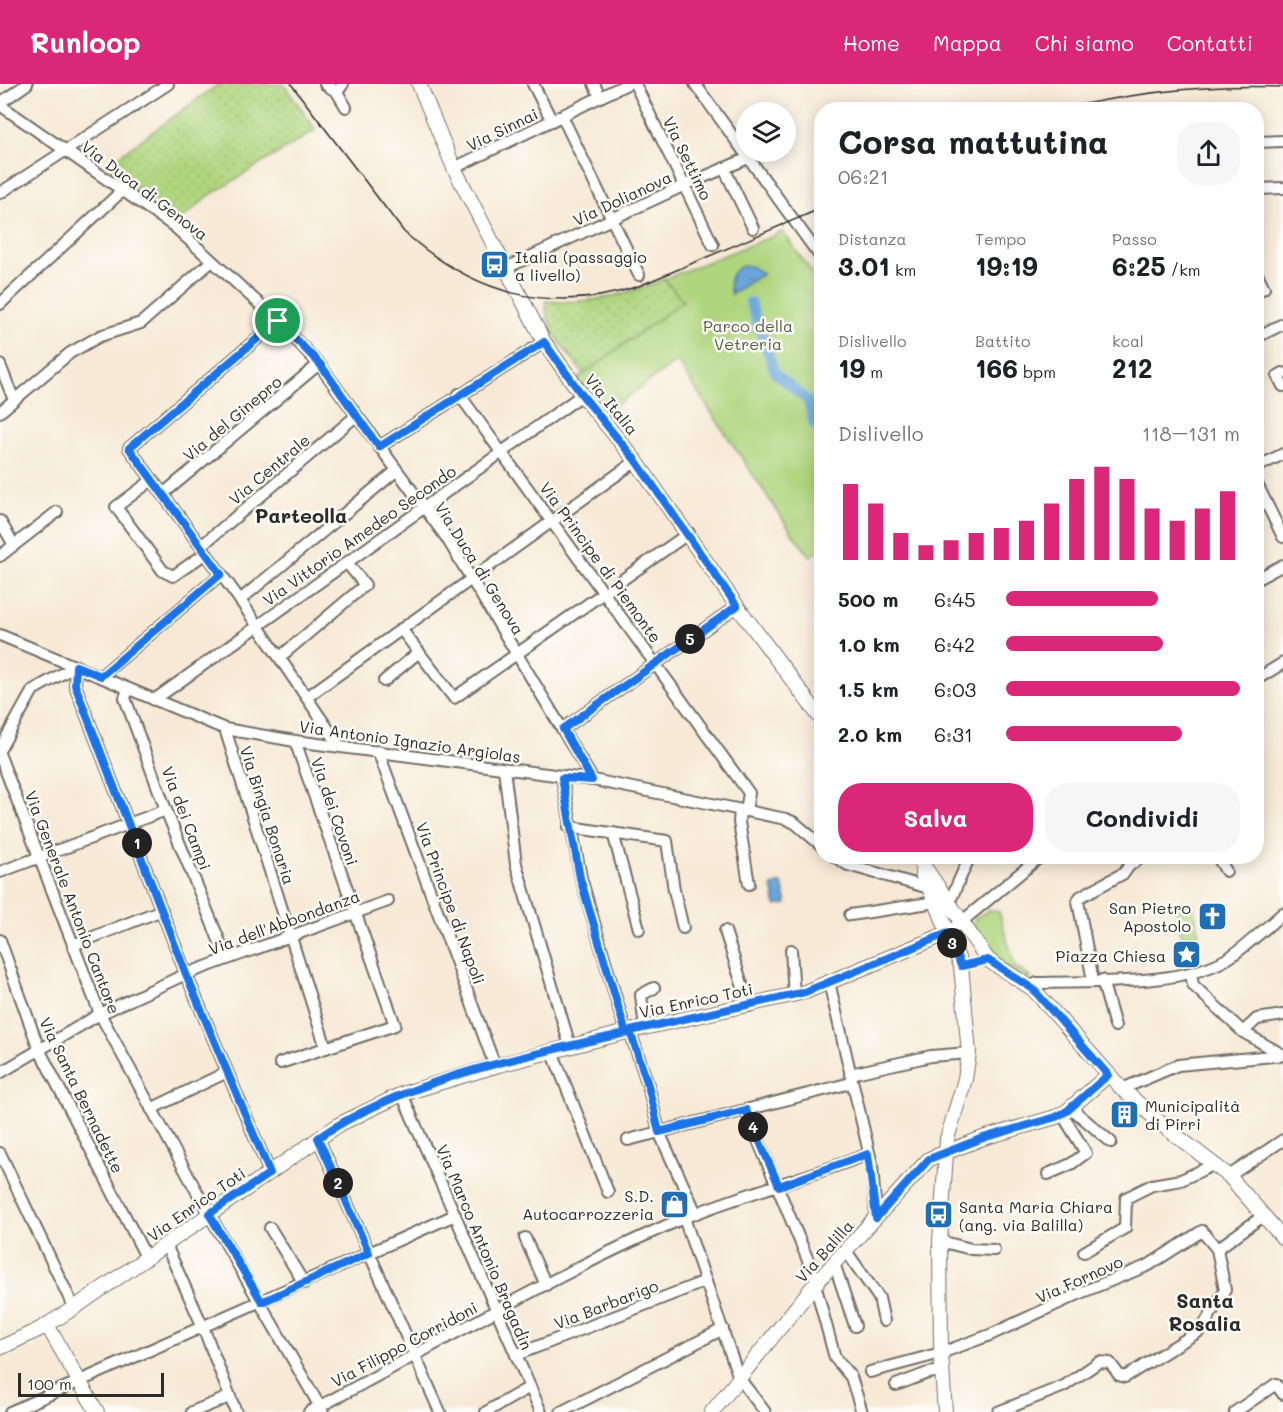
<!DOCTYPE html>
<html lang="it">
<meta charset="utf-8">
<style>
:root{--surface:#fff;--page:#f6f6f6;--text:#202124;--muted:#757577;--accent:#db2777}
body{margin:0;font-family:Mali,sans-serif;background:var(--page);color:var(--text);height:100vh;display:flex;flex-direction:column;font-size:22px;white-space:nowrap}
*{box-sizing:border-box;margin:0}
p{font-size:20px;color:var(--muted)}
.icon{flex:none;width:33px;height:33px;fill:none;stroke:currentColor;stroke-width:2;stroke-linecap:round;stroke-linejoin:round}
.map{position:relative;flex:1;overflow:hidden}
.drawer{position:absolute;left:814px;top:18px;width:450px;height:762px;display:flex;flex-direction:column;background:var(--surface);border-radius:24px;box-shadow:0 3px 15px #0003}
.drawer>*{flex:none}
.tools{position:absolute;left:736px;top:18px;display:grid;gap:12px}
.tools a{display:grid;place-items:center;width:60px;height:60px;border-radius:50%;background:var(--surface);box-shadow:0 3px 15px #0003;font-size:30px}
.scale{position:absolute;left:18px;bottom:15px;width:146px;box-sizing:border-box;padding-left:6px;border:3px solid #2b2b2b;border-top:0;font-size:16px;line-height:21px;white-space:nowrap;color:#2b2b2b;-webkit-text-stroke:4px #fdfcf7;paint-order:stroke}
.pin{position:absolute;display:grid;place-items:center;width:51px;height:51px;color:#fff;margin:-26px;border:3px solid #fff;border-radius:50%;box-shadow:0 2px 6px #0007}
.km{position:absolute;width:30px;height:30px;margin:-15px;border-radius:50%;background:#222;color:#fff;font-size:16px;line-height:30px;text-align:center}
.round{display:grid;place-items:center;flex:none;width:63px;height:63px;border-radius:24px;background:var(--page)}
.overview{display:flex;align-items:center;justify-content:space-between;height:102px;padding:0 24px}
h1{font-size:33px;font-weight:700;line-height:45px}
.figures{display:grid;grid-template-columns:repeat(3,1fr);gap:9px;height:102px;padding:6px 24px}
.figures div{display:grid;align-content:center}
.figures b{font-size:26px;font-weight:700}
.figures small{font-size:16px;font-weight:400}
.figures p{font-size:16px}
.chart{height:168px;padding:12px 24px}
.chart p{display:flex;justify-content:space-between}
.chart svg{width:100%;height:108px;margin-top:6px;stroke:var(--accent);stroke-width:6}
.primary-button{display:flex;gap:12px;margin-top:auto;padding:12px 24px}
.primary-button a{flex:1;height:69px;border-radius:24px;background:var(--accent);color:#fff;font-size:24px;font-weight:700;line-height:69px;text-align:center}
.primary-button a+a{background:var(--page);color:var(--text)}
ul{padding:0 24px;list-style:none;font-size:20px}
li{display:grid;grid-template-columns:96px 72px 1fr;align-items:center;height:45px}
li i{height:15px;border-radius:8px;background:var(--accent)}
header{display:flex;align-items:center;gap:36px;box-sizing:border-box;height:84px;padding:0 30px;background:var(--accent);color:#fff}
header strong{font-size:28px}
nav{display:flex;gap:33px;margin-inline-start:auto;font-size:21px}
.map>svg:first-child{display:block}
</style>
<header>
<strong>Runloop</strong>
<nav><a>Home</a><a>Mappa</a><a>Chi siamo</a><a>Contatti</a></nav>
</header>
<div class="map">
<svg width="1283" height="1328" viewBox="0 0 1283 1328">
<defs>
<pattern id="grass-dots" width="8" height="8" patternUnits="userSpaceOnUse" patternTransform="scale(1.5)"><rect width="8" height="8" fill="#afd57e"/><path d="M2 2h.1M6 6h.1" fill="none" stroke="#97b76d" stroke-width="1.8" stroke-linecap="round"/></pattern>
<pattern id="water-ripples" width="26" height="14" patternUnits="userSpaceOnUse" patternTransform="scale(1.5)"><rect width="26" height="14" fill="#6ba6db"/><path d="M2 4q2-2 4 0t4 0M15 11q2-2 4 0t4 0" fill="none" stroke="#5887b2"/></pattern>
</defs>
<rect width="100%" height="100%" fill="#fdfcf7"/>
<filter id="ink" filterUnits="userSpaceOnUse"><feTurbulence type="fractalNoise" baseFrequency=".0167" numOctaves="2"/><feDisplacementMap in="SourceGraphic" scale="12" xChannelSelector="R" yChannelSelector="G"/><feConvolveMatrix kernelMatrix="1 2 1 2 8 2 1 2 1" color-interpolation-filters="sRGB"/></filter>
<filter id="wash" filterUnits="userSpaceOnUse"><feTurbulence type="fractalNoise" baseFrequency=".008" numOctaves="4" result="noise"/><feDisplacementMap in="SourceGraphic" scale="24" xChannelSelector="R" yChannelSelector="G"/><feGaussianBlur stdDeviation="1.35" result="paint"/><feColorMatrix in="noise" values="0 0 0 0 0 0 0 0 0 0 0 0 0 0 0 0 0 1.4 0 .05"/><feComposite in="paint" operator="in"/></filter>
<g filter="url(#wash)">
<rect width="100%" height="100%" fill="#f7e9d5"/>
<!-- grass -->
<g fill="url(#grass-dots)" stroke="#6d8054" stroke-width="1.5">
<polygon points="219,0 284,0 316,46 210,111 181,135 105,82"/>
<path d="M664,195L683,217L584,290C569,271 543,242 546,217C588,221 625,211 664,195Z"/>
</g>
<!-- green -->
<g fill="#afd57e" stroke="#6d8054" stroke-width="1.5">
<polygon points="783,148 822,203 822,465 810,472 794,452 677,277 608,327 589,301 583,305 576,296 683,217 664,195"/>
<polygon points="1193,820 1199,850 1182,854 1176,824"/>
<polygon points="989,826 999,828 1015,882 1031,894 1025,894 992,873 971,845 975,834"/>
</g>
<!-- water -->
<g fill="url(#water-ripples)" stroke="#4b6883" stroke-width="1.5">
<path d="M751,182L763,190L731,210C726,194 734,180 751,182Z"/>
<polygon points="782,799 787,820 776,822 772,802"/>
</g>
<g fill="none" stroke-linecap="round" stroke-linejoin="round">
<!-- canal -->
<polyline stroke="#6ba6db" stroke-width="10" points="750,218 775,289 808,317 814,341"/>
</g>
</g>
<g filter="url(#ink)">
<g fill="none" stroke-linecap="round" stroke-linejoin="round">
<defs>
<g id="street">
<polyline points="325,0 337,8"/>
<polyline points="343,0 337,8 346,23"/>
<polyline points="533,0 552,37"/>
<polyline points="594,0 600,13"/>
<polyline points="635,0 713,161"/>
<polyline points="695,0 822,175"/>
<polyline points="0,19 27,0"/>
<polyline points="0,21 175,143 278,237 319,280 446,453 593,696"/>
<polyline points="562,32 639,191"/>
<polyline points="1257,58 1283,57"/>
<polyline points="454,84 627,0"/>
<polyline points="724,84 753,144"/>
<polyline points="1257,105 1283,104"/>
<polyline points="0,109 168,0"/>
<polyline points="506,184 685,101 751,73"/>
<polyline points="1257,190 1264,204 1257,208"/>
<polyline points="0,220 124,105"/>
<polyline points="278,237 129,364 240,516 339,661"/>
<polyline points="1257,253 1283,240"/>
<polyline points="0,281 14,316"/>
<polyline points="1283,289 1278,292 1283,302"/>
<polyline points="459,310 749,709 746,727"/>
<polyline points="0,328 70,269 100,252 141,239 212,177"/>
<polyline points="379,363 544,258"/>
<polyline points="1257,383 1283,370"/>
<polyline points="152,396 116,423 163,487 173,492 206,469"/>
<polyline points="1257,400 1283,453"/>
<polyline points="163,410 319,280"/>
<polyline points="0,437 14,461"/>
<polyline points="201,462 356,332"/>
<polyline points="0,472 57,428"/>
<polyline points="1257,495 1283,481"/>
<polyline points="240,516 396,387"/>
<polyline points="401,545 454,614 689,449"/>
<polyline points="0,551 225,645 295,657 593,696 786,735 795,739 822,762"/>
<polyline points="280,573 365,501 347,479"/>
<polyline points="76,582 75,601 186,890 270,1089"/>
<polyline points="101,592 221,490"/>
<polyline points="1257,595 1283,579"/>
<polyline points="384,597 419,568"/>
<polyline points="128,605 125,614 166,726 226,873"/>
<polyline points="307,613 636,377"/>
<polyline points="154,616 582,311"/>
<polyline points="225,645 326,964"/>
<polyline points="563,645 737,522"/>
<polyline points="0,665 33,606 76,582"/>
<polyline points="378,667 495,982"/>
<polyline points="0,672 100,930 209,1130 323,1328"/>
<polyline points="504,685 516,780 570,962"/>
<polyline points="562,694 581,794 626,949"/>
<polyline points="740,726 739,738 749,800"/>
<polyline points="569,743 667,757 674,806 683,844"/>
<polyline points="613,749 639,845"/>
<polyline points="834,772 848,781 929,804"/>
<polyline points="1217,772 1226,787"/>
<polyline points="0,788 166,726"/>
<polyline points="949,819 970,772"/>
<polyline points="850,831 936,818"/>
<polyline points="725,847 749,922"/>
<polyline points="948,849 1041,772"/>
<polyline points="0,856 39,965 147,1175"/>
<polyline points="73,861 162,826"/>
<polyline points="791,866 794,911"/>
<polyline points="1191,889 1193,901 1243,948 1283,971"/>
<polyline points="1102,896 1115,942"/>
<polyline points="1093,897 1078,817 1080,813 1124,789 1129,782 1143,772"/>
<polyline points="829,898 872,1081 876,1134"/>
<path d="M1031,903L1037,899C1092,897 1184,903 1230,873C1249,860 1266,844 1283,829"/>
<polyline points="645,944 641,911 654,904"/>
<polyline points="630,947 648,1001 659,1048 696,1129"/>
<polyline points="1243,948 1257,935 1283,931"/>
<polyline points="552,967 608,1108"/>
<polyline points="280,979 395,941 295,657"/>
<polyline points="0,989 100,930 186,890 388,817"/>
<polyline points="850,990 931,972 969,969"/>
<polyline points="1122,1005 1178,981 1283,971"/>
<polyline points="402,1010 541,1328"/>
<polyline points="1071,1024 1111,1058"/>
<polyline points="151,1025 227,988"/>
<polyline points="746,1027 817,1198"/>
<polyline points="318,1054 440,1328"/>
<polyline points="628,1056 851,999"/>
<polyline points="0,1069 74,1224"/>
<polyline points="1048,1090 1071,1080 1086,1069 1062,1030"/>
<polyline points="1229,1092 1283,1056"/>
<polyline points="684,1134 739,1294 765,1328"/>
<polyline points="270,1144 304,1199"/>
<polyline points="525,1154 546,1201"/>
<polyline points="940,1157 971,1165 994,1166"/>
<polyline points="166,1161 203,1243 236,1328"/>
<polyline points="1217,1165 1263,1132"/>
<polyline points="846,1167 879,1214 884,1237"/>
<polyline points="1084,1168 1125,1144 1126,1114 1152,1101 1181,1096 1215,1080"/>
<polyline points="834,1179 855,1242"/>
<polyline points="815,1200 835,1274 851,1293 862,1328"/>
<polyline points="516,1271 706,1197"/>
<polyline points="870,1288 941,1269 990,1251 1085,1207 1149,1181 1202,1147 1217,1165"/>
<polyline points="896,1301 928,1289 942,1287"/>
<polyline points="10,1328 455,1131"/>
<polyline points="192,1328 229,1313"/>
<path d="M309,1328C434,1263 555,1189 684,1134C744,1109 808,1094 868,1070"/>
<polyline points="486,1328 530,1303"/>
<polyline points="561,1328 723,1245"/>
<polyline points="998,1328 1064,1302 1099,1278 1110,1279 1119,1291 1125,1293 1201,1246 1225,1206 1217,1165"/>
<polyline points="1235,1328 1276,1300 1283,1310"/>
</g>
<g id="secondary">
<polyline points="419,0 454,84 544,258 582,311 636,377 737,522 822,636"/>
<polyline points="917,772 988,876 1033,905 1122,1005 1165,1043 1229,1092 1283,1154"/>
<polyline points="923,783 922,790 936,818 961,882 969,969 965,995 947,1055 940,1157 941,1269 945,1328"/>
<polyline points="47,1241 97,1328"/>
<polyline points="0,1264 40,1245 74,1224 340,1040 402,1010 495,982 630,947 805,908 948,849"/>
<polyline points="712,1328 815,1200 929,1075 983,1054 1056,1033 1067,1027 1108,991"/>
</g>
</defs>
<!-- street casing -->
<use href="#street" stroke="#726e66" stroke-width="14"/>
<!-- secondary casing -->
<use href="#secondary" stroke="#726e66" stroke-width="16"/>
<!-- street -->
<use href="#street" stroke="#fff" stroke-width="10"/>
<!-- secondary -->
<use href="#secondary" stroke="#fff" stroke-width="14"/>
<!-- tram -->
<g stroke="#2b2b2b" stroke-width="1.5">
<path d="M291,0L404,148C473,209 549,232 639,202L822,124"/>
<path d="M1057,26C1130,9 1208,0 1283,3"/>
<polyline points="1105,26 1134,20"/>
</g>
</g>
</g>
<g fill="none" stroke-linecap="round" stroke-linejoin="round" filter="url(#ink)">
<defs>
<path id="route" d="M278,237L129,364L221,490L101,592L76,582L75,601L186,890L270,1089L209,1130L262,1218L369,1169L318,1054C401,997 527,971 626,949L630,947L805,908L948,849L961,882L988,876L1033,905L1108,991L1067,1027L1056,1033L983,1054L929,1075L876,1134L868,1070L779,1102L746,1026L659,1048L648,1001L630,947L626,949L580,794L562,694L592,696L563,645L737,522L636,377L582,311L544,258L379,363L320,280L278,237"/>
</defs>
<!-- route casing -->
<use href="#route" stroke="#fff" stroke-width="12"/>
<!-- route -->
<use href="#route" stroke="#1a73e8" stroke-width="8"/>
</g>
<!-- icons -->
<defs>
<symbol id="bus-square" viewBox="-11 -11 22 22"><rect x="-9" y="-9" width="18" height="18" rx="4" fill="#1f6fb2" stroke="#fdfcf7"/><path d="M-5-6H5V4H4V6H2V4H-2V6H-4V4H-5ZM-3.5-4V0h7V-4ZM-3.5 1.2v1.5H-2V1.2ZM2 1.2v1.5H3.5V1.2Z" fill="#fff"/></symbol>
<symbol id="church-square" viewBox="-11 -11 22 22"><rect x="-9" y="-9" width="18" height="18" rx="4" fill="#1f6fb2" stroke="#fdfcf7"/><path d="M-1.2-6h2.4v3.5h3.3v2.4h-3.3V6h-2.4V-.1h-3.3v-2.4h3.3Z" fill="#fff"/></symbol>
<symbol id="sight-square" viewBox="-11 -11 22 22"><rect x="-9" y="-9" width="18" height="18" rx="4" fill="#1f6fb2" stroke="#fdfcf7"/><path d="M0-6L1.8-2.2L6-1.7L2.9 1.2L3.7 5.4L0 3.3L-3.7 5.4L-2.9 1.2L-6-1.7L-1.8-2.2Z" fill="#fff"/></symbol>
<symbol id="building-square" viewBox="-11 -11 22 22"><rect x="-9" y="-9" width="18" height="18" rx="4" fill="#1f6fb2" stroke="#fdfcf7"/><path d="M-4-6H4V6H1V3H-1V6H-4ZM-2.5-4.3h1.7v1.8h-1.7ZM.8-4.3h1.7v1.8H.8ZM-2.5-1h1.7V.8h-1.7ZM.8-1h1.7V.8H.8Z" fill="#fff"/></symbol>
<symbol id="shop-square" viewBox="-11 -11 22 22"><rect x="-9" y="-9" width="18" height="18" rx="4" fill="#1f6fb2" stroke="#fdfcf7"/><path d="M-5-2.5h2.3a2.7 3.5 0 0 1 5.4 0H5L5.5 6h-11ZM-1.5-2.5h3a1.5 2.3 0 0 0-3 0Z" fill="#fff"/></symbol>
</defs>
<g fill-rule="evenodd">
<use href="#bus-square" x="478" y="164" width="33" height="33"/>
<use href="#church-square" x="1196" y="816" width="33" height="33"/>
<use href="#sight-square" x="1170" y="854" width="33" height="33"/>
<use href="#building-square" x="1108" y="1014" width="33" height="33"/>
<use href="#shop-square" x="658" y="1104" width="33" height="33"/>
<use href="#bus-square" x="922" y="1114" width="33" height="33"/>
</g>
<g text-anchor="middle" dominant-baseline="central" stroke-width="5" stroke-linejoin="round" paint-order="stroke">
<!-- street labels -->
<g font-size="16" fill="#2b2b2b" stroke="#fdfcf7">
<text transform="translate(502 45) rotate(-26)">Via Sinnai</text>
<text transform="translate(688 74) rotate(64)">Via Settimo</text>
<text transform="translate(145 106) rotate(37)">Via Duca di Genova</text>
<text transform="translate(622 114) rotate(-25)">Via Dolianova</text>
<text transform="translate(612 320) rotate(51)">Via Italia</text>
<text transform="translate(232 334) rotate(-40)">Via del Ginepro</text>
<text transform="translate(269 385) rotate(-40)">Via Centrale</text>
<text transform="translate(359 451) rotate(-35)">Via Vittorio Amedeo Secondo</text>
<text transform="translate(601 478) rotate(54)">Via Principe di Piemonte</text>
<text transform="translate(480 484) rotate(58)">Via Duca di Genova</text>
<text transform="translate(410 657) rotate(8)">Via Antonio Ignazio Argiolas</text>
<text transform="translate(335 727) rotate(71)">Via dei Covoni</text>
<text transform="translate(268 731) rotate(72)">Via Bingia Bonaria</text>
<text transform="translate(187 734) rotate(69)">Via dei Campi</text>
<text transform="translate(73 818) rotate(69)">Via Generale Antonio Cantore</text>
<text transform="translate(451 819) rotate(70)">Via Principe di Napoli</text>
<text transform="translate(284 838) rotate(-20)">Via dell'Abbondanza</text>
<text transform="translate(696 916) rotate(-12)">Via Enrico Toti</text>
<text transform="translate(82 1011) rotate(64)">Via Santa Bernadette</text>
<text transform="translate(196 1120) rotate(-35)">Via Enrico Toti</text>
<text transform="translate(485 1163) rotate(67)">Via Marco Antonio Bragadin</text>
<text transform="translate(824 1167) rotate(-48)">Via Balilla</text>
<text transform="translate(1079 1195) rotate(-24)">Via Fornovo</text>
<text transform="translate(606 1220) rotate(-21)">Via Barbarigo</text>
<text transform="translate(404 1260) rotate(-28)">Via Filippo Corridoni</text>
</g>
<!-- poi labels -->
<g font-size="16" fill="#2b2b2b" stroke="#fdfcf7" text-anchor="start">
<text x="515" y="172">Italia (passaggio<tspan x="515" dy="18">a livello)</tspan></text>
<text x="1191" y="823" text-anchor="end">San Pietro<tspan x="1191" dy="18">Apostolo</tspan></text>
<text x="1166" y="871" text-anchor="end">Piazza Chiesa</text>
<text x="1145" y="1021">Municipalità<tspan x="1145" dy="18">di Pirri</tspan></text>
<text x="654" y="1111" text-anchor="end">S.D.<tspan x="654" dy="18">Autocarrozzeria</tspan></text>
<text x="959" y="1122">Santa Maria Chiara<tspan x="959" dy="18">(ang. via Balilla)</tspan></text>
</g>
<!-- park labels -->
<g font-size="16" fill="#535e44" stroke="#fdfcf7">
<text x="748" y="241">Parco della<tspan x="748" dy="18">Vetreria</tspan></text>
</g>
<!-- quarter labels -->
<g font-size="20" font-weight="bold" fill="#2b2b2b" stroke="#fdfcf7">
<text x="301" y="431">Parteolla</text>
<text x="1205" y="1216">Santa<tspan x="1205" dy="23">Rosalia</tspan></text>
</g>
</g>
</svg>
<div class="tools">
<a><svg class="icon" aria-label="layers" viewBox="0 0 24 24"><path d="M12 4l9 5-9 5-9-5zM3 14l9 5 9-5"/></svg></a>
</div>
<div class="scale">100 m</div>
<div class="pin" style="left:278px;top:237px;background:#1e9e55"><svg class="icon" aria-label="arrive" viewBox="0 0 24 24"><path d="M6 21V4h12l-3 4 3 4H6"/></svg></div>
<b class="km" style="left:137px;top:759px">1</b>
<b class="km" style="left:338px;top:1099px">2</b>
<b class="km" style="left:952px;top:859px">3</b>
<b class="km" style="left:753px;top:1043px">4</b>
<b class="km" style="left:690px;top:555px">5</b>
<section class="drawer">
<div class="overview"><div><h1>Corsa mattutina</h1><p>06:21</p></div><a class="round"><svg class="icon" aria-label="share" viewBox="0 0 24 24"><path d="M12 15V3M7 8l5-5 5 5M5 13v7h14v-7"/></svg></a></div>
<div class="figures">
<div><p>Distanza</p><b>3.01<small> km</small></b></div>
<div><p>Tempo</p><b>19:19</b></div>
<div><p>Passo</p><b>6:25<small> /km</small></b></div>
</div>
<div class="figures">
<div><p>Dislivello</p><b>19<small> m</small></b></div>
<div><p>Battito</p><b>166<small> bpm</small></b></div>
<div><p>kcal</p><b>212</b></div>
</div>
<div class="chart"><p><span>Dislivello</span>118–131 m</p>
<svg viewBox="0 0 160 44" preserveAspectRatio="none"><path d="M5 44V13M15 44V21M25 44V33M35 44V38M45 44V36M55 44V33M65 44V31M75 44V28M85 44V21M95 44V11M105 44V6M115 44V11M125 44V23M135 44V28M145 44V23M155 44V16"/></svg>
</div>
<ul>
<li><b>500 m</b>6:45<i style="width:65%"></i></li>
<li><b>1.0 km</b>6:42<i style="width:67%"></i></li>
<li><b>1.5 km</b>6:03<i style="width:100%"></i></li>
<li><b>2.0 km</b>6:31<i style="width:75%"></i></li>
</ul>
<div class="primary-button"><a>Salva</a><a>Condividi</a></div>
</section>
</div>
